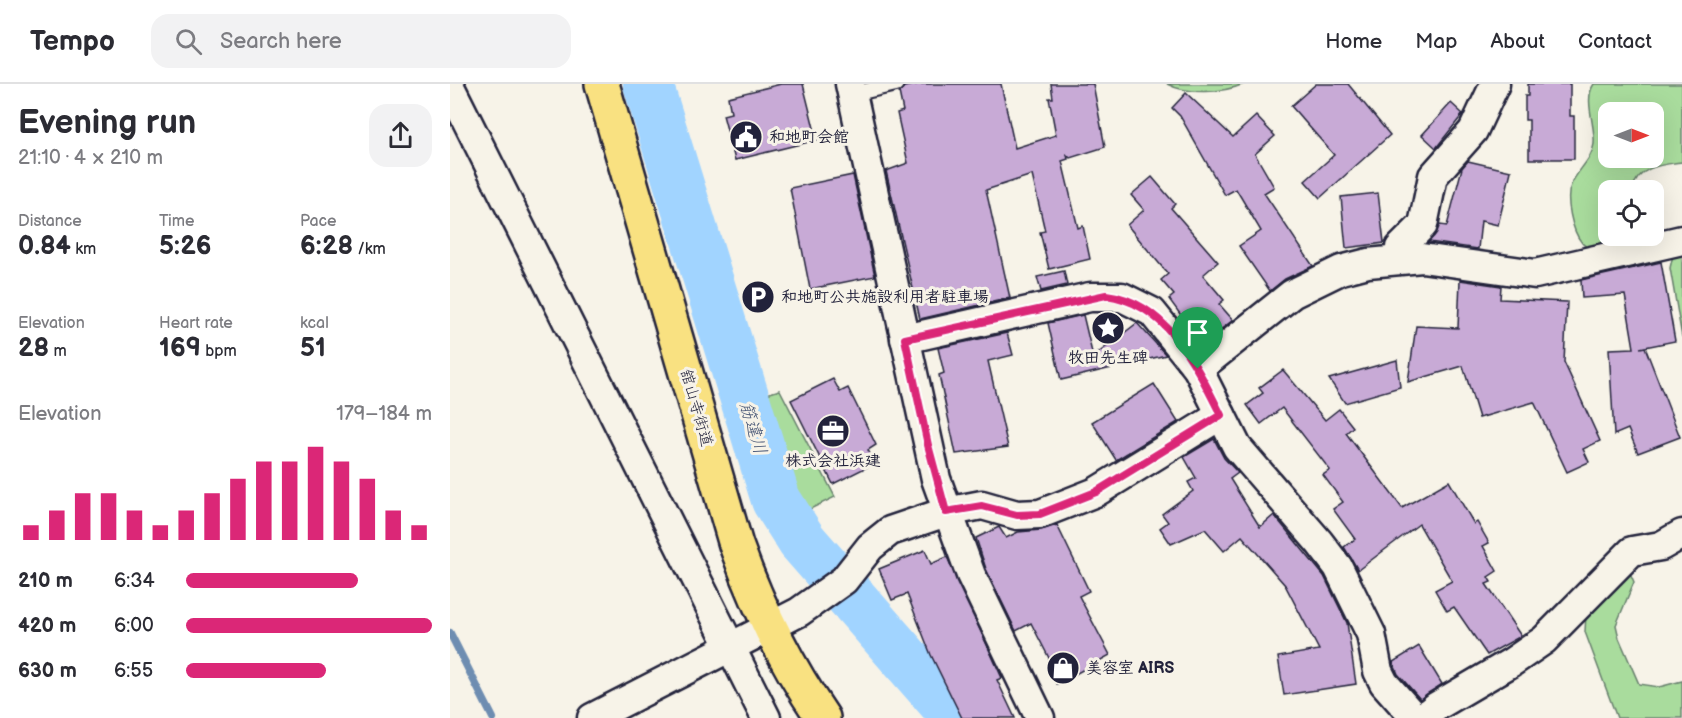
<!DOCTYPE html>
<meta charset="utf-8">
<style>
:root{--surface:#fff;--page:#f2f2f3;--text:#2b2b33;--muted:#7c7c81;--line:#e1e1e2;--accent:#db2777}
body{margin:0;font-family:"Balsamiq Sans","Klee One",sans-serif;background:var(--page);color:var(--text);height:100vh;display:flex;flex-direction:column;font-size:22px;white-space:nowrap}
*{box-sizing:border-box;margin:0}
p{font-size:20px;color:var(--muted)}
.icon{flex:none;width:33px;height:33px;fill:none;stroke:currentColor;stroke-width:2;stroke-linecap:round;stroke-linejoin:round}
.map{position:relative;flex:1;overflow:hidden}
.drawer{display:flex;flex-direction:column;background:var(--surface);width:450px}
.drawer>*{flex:none}
.needle{width:39px;rotate:90deg}
.tools{position:absolute;left:1148px;top:18px;display:grid;gap:12px}
.tools a{display:grid;place-items:center;width:66px;height:66px;border-radius:12px;background:var(--surface);box-shadow:0 6px 24px #0002;font-size:30px}
.pin{position:absolute;display:grid;place-items:center;width:51px;height:51px;color:#fff;margin:-62px -26px;border-radius:50% 50% 50% 0;rotate:-45deg;box-shadow:0 0 6px #0007}
.pin .icon{rotate:45deg}
.round{display:grid;place-items:center;flex:none;width:63px;height:63px;border-radius:18px;background:var(--page)}
.headline{display:flex;align-items:center;justify-content:space-between;height:102px;padding:0 18px}
h1{font-size:33px;font-weight:600;line-height:45px}
.figures{display:grid;grid-template-columns:repeat(3,1fr);gap:9px;height:102px;padding:6px 18px}
.figures div{display:grid;align-content:center}
.figures b{font-size:26px;font-weight:600}
.figures small{font-size:16px;font-weight:400}
.figures p{font-size:16px}
.chart{height:168px;padding:12px 18px}
.chart p{display:flex;justify-content:space-between}
.chart svg{width:100%;height:108px;margin-top:6px;stroke:var(--accent);stroke-width:6}
ul{padding:0 18px;list-style:none;font-size:20px}
li{display:grid;grid-template-columns:96px 72px 1fr;align-items:center;height:45px}
li i{height:15px;border-radius:8px;background:var(--accent)}
header{display:flex;align-items:center;gap:36px;box-sizing:border-box;height:84px;padding:0 30px;background:var(--surface);border-bottom:2px solid var(--line)}
header strong{font-size:28px}
nav{display:flex;gap:33px;margin-inline-start:auto;font-size:21px}
.search{width:420px;height:54px;background:var(--page);display:flex;align-items:center;gap:15px;box-sizing:border-box;padding:0 21px;border-radius:18px;color:var(--muted);font-size:22px}
main{display:flex;flex:1;min-height:0}
.map>svg:first-child{display:block}
</style>
<header>
<strong>Tempo</strong>
<div class="search"><svg class="icon" aria-label="search" viewBox="0 0 24 24"><circle cx="10" cy="10" r="6"/><path d="M15 15l6 6"/></svg>Search here</div>
<nav><a>Home</a><a>Map</a><a>About</a><a>Contact</a></nav>
</header>
<main>
<section class="drawer">
<div class="headline"><div><h1>Evening run</h1><p>21:10 · 4 × 210 m</p></div><a class="round"><svg class="icon" aria-label="share" viewBox="0 0 24 24"><path d="M12 15V3M7 8l5-5 5 5M5 13v7h14v-7"/></svg></a></div>
<div class="figures">
<div><p>Distance</p><b>0.84<small> km</small></b></div>
<div><p>Time</p><b>5:26</b></div>
<div><p>Pace</p><b>6:28<small> /km</small></b></div>
</div>
<div class="figures">
<div><p>Elevation</p><b>28<small> m</small></b></div>
<div><p>Heart rate</p><b>169<small> bpm</small></b></div>
<div><p>kcal</p><b>51</b></div>
</div>
<div class="chart"><p><span>Elevation</span>179–184 m</p>
<svg viewBox="0 0 160 44" preserveAspectRatio="none"><path d="M5 44V38M15 44V32M25 44V25M35 44V25M45 44V32M55 44V38M65 44V32M75 44V25M85 44V19M95 44V12M105 44V12M115 44V6M125 44V12M135 44V19M145 44V32M155 44V38"/></svg>
</div>
<ul>
<li><b>210 m</b>6:34<i style="width:70%"></i></li>
<li><b>420 m</b>6:00<i style="width:100%"></i></li>
<li><b>630 m</b>6:55<i style="width:57%"></i></li>
</ul>
</section>
<div class="map">
<svg width="1232" height="634" viewBox="0 0 1232 634">
<rect width="100%" height="100%" fill="#f7f3e8"/>
<filter id="ink" filterUnits="userSpaceOnUse"><feTurbulence type="fractalNoise" baseFrequency=".0167" numOctaves="2"/><feDisplacementMap in="SourceGraphic" scale="12" xChannelSelector="R" yChannelSelector="G"/><feConvolveMatrix kernelMatrix="1 2 1 2 8 2 1 2 1" color-interpolation-filters="sRGB"/></filter>
<g filter="url(#ink)">
<!-- green -->
<g fill="#a9dc9d" stroke="#667f6c" stroke-width="1.5" fill-rule="evenodd">
<path d="M717,0H794C773,9 738,11 717,0Z"/>
<path d="M1144,0H1232V78C1210,81 1189,82 1182,106H1158V152H1171L1168,159L1144,166C1140,164 1135,163 1132,159C1122,147 1115,115 1121,101C1127,86 1142,76 1144,60C1146,43 1133,15 1144,0ZM1158,28H1203V74H1158Z"/>
<polygon points="1232,165 1232,253 1220,184 1223,171"/>
<polygon points="330,306 385,413 360,425 391,490 348,440 334,413 303,314"/>
<polygon points="1174,489 1181,491 1184,498 1166,541 1169,554 1189,600 1209,603 1232,597 1232,634 1167,634 1135,548 1136,529"/>
</g>
<g fill="none" stroke-linecap="round" stroke-linejoin="round">
<!-- stream -->
<polyline stroke="#6e8db1" stroke-width="8" points="0,549 43,634"/>
<!-- river -->
<polyline stroke="#a1d4ff" stroke-width="50" points="198,0 326,416 352,457 507,634"/>
</g>
<!-- building -->
<g fill="#c8aad6" stroke="#22223b" stroke-width="1.5">
<polygon points="331,0 353,0 367,56 285,76 273,31 281,29 278,13"/>
<polygon points="469,0 551,0 565,64 606,51 599,14 603,14 601,0 643,0 655,63 620,74 617,71 618,75 612,77 628,144 633,142 640,175 599,185 590,148 595,147 582,91 536,106 560,214 470,235 436,87 458,79 447,29 453,27 449,8 454,3"/>
<polygon points="866,0 898,0 940,51 870,114 855,97 884,71 841,22"/>
<polygon points="1078,0 1120,0 1120,32 1124,32 1124,75 1079,75 1079,36 1075,36 1075,12 1078,12"/>
<polygon points="736,9 783,53 806,32 825,52 805,70 824,103 814,109 863,182 835,195 820,207 789,162 811,147 786,105 775,111 730,32 722,24"/>
<polygon points="1001,19 1013,30 986,64 972,51"/>
<polygon points="1018,77 1061,87 1048,141 1031,137 1028,165 979,158 990,141 997,142 1012,84"/>
<polygon points="403,91 425,192 360,205 340,104"/>
<polygon points="702,93 725,120 721,124 768,178 753,191 774,216 769,220 783,236 752,260 719,215 724,211 711,196 718,190 677,141 694,126 681,111"/>
<polygon points="928,109 934,159 896,164 891,113"/>
<polygon points="1211,178 1225,257 1190,264 1195,263 1230,353 1188,369 1178,345 1164,351 1159,265 1184,264 1175,211 1132,214 1131,196"/>
<polygon points="614,187 617,201 591,207 587,193"/>
<polygon points="1010,196 1051,202 1050,215 1117,218 1114,278 1150,357 1133,365 1139,378 1117,388 1084,318 1029,334 1013,282 958,298 966,242 1008,244"/>
<polygon points="633,231 643,273 687,239 716,271 611,296 598,239"/>
<polygon points="557,249 563,271 538,277 558,363 506,370 489,291 494,289 488,264"/>
<polygon points="947,276 950,303 895,319 879,295"/>
<polygon points="833,286 875,336 889,325 903,343 896,349 952,424 999,397 1024,440 1027,438 1039,459 1033,462 1047,487 1038,493 1041,498 1036,500 1071,552 1037,571 1004,523 997,527 985,506 1002,497 969,440 908,486 894,463 905,455 883,425 893,418 873,391 880,386 832,324 811,340 797,321 813,309 809,304"/>
<polygon points="383,295 390,308 398,304 426,361 418,366 425,379 383,400 341,316"/>
<polygon points="704,300 728,338 666,376 642,338"/>
<polygon points="764,355 774,374 788,389 780,395 810,443 824,431 874,492 897,539 906,600 834,611 828,573 869,566 835,501 792,452 774,467 755,445 721,460 710,444 718,438 712,430 743,407 738,398 746,394 734,373"/>
<polygon points="607,441 639,507 629,512 660,571 607,600 597,581 601,578 581,539 566,547 536,485 526,454 549,443 556,454 568,448 591,446"/>
<polygon points="475,466 481,480 497,473 552,594 547,596 565,634 512,634 481,571 457,510 442,516 429,485"/>
<polygon points="969,562 992,600 970,615 948,590 943,578"/>
</g>
<g fill="none" stroke-linecap="round" stroke-linejoin="round">
<defs>
<polyline id="lane" points="403,10 446,0"/>
<g id="street">
<polyline points="400,0 486,395 521,491 590,634"/>
<polyline points="0,3 316,634"/>
<polyline points="950,174 950,164 973,141 983,92 1023,47 1045,0"/>
<polyline points="455,255 640,213 672,213 702,228 748,285 787,363 869,458 888,483 921,550 928,587 934,599 965,634"/>
<polyline points="748,285 842,210 891,186 918,179 972,174 1085,190 1232,156"/>
<polyline points="142,634 349,528 394,496 420,463 440,447 496,428 532,421 567,431 590,430 646,408 771,331"/>
<polyline points="972,634 987,622 1062,578 1094,556 1182,467 1211,462 1232,450"/>
</g>
<path id="primary" d="M152,0L286,461C308,523 336,580 373,634"/>
</defs>
<!-- lane casing -->
<use href="#lane" stroke="#22223b" stroke-width="18"/>
<!-- street casing -->
<use href="#street" stroke="#22223b" stroke-width="33"/>
<!-- primary casing -->
<use href="#primary" stroke="#22223b" stroke-width="38"/>
<!-- lane -->
<use href="#lane" stroke="#f7f3e8" stroke-width="14"/>
<!-- street -->
<use href="#street" stroke="#f7f3e8" stroke-width="28"/>
<!-- primary -->
<use href="#primary" stroke="#f9e181" stroke-width="33"/>
</g>
</g>
<g fill="none" stroke-linecap="round" stroke-linejoin="round" filter="url(#ink)">
<defs>
<path id="route" d="M656,211C717,219 746,281 771,331L646,408L590,430L567,431L532,422L496,428L478,361L455,255Z"/>
</defs>
<!-- route casing -->
<use href="#route" stroke="#fff" stroke-width="12"/>
<!-- route -->
<use href="#route" stroke="#db2777" stroke-width="8"/>
</g>
<!-- icons -->
<defs>
<symbol id="civic-disc" viewBox="-11 -11 22 22"><circle r="9.5" fill="#22223b" stroke="#f7f3e8"/><path d="M-.6-6.5H3V-4.5H.6V-3L4-1V1h2V6H-6V1h2V-1L-.6-3ZM-1.2 2.5V6h2.4V2.5Z" fill="#fff"/></symbol>
<symbol id="parking-disc" viewBox="-11 -11 22 22"><circle r="9.5" fill="#22223b" stroke="#f7f3e8"/><path d="M-3.5-5.5H1a3.5 3.5 0 0 1 0 7H-1V5.5H-3.5ZM-1-3.4V-.6H.8a1.4 1.4 0 0 0 0-2.8Z" fill="#fff"/></symbol>
<symbol id="sight-disc" viewBox="-11 -11 22 22"><circle r="9.5" fill="#22223b" stroke="#f7f3e8"/><path d="M0-6L1.8-2.2L6-1.7L2.9 1.2L3.7 5.4L0 3.3L-3.7 5.4L-2.9 1.2L-6-1.7L-1.8-2.2Z" fill="#fff"/></symbol>
<symbol id="office-disc" viewBox="-11 -11 22 22"><circle r="9.5" fill="#22223b" stroke="#f7f3e8"/><path d="M-6-3h4V-5.5h4V-3h4V5H-6ZM-1-4.5V-3h2v-1.5ZM-6 0V1H6V0Z" fill="#fff"/></symbol>
<symbol id="shop-disc" viewBox="-11 -11 22 22"><circle r="9.5" fill="#22223b" stroke="#f7f3e8"/><path d="M-5-2.5h2.3a2.7 3.5 0 0 1 5.4 0H5L5.5 6h-11ZM-1.5-2.5h3a1.5 2.3 0 0 0-3 0Z" fill="#fff"/></symbol>
</defs>
<g fill-rule="evenodd">
<use href="#civic-disc" x="277" y="34" width="38" height="38"/>
<use href="#parking-disc" x="289" y="194" width="38" height="38"/>
<use href="#sight-disc" x="639" y="225" width="38" height="38"/>
<use href="#office-disc" x="364" y="328" width="38" height="38"/>
<use href="#shop-disc" x="594" y="565" width="38" height="38"/>
</g>
<g text-anchor="middle" dominant-baseline="central" stroke-width="6" stroke-linejoin="round" paint-order="stroke">
<!-- poi labels -->
<g font-size="16" font-weight="bold" fill="#22223b" stroke="#f7f3e8" text-anchor="start">
<text x="319" y="53">和地町会館</text>
<text x="331" y="213">和地町公共施設利用者駐車場</text>
<text x="658" y="274" text-anchor="middle">牧田先生碑</text>
<text x="383" y="377" text-anchor="middle">株式会社浜建</text>
<text x="636" y="584">美容室 AIRS</text>
</g>
<!-- street labels -->
<g font-size="16" fill="#22223b" stroke="#f7f3e8">
<text transform="translate(246 324) rotate(74)">舘山寺街道</text>
</g>
<!-- water labels -->
<g font-size="18" font-style="italic" fill="#485776" stroke="#f7f3e8">
<text transform="translate(303 344) rotate(73)">筋違川</text>
</g>
</g>
</svg>
<div class="tools">
<a><svg class="needle" viewBox="-14 -14 28 28"><path d="M0-13l5 13h-10z" fill="#e53935"/><path d="M0 13l5-13h-10z" fill="#7c7c81"/></svg></a>
<a><svg class="icon" aria-label="locate" viewBox="0 0 24 24"><circle cx="12" cy="12" r="6"/><path d="M12 2v4M12 18v4M2 12h4M18 12h4"/></svg></a>
</div>
<div class="pin" style="left:748px;top:285px;background:#1e9e55"><svg class="icon" aria-label="arrive" viewBox="0 0 24 24"><path d="M6 21V4h12l-3 4 3 4H6"/></svg></div>
</div>
</main>
